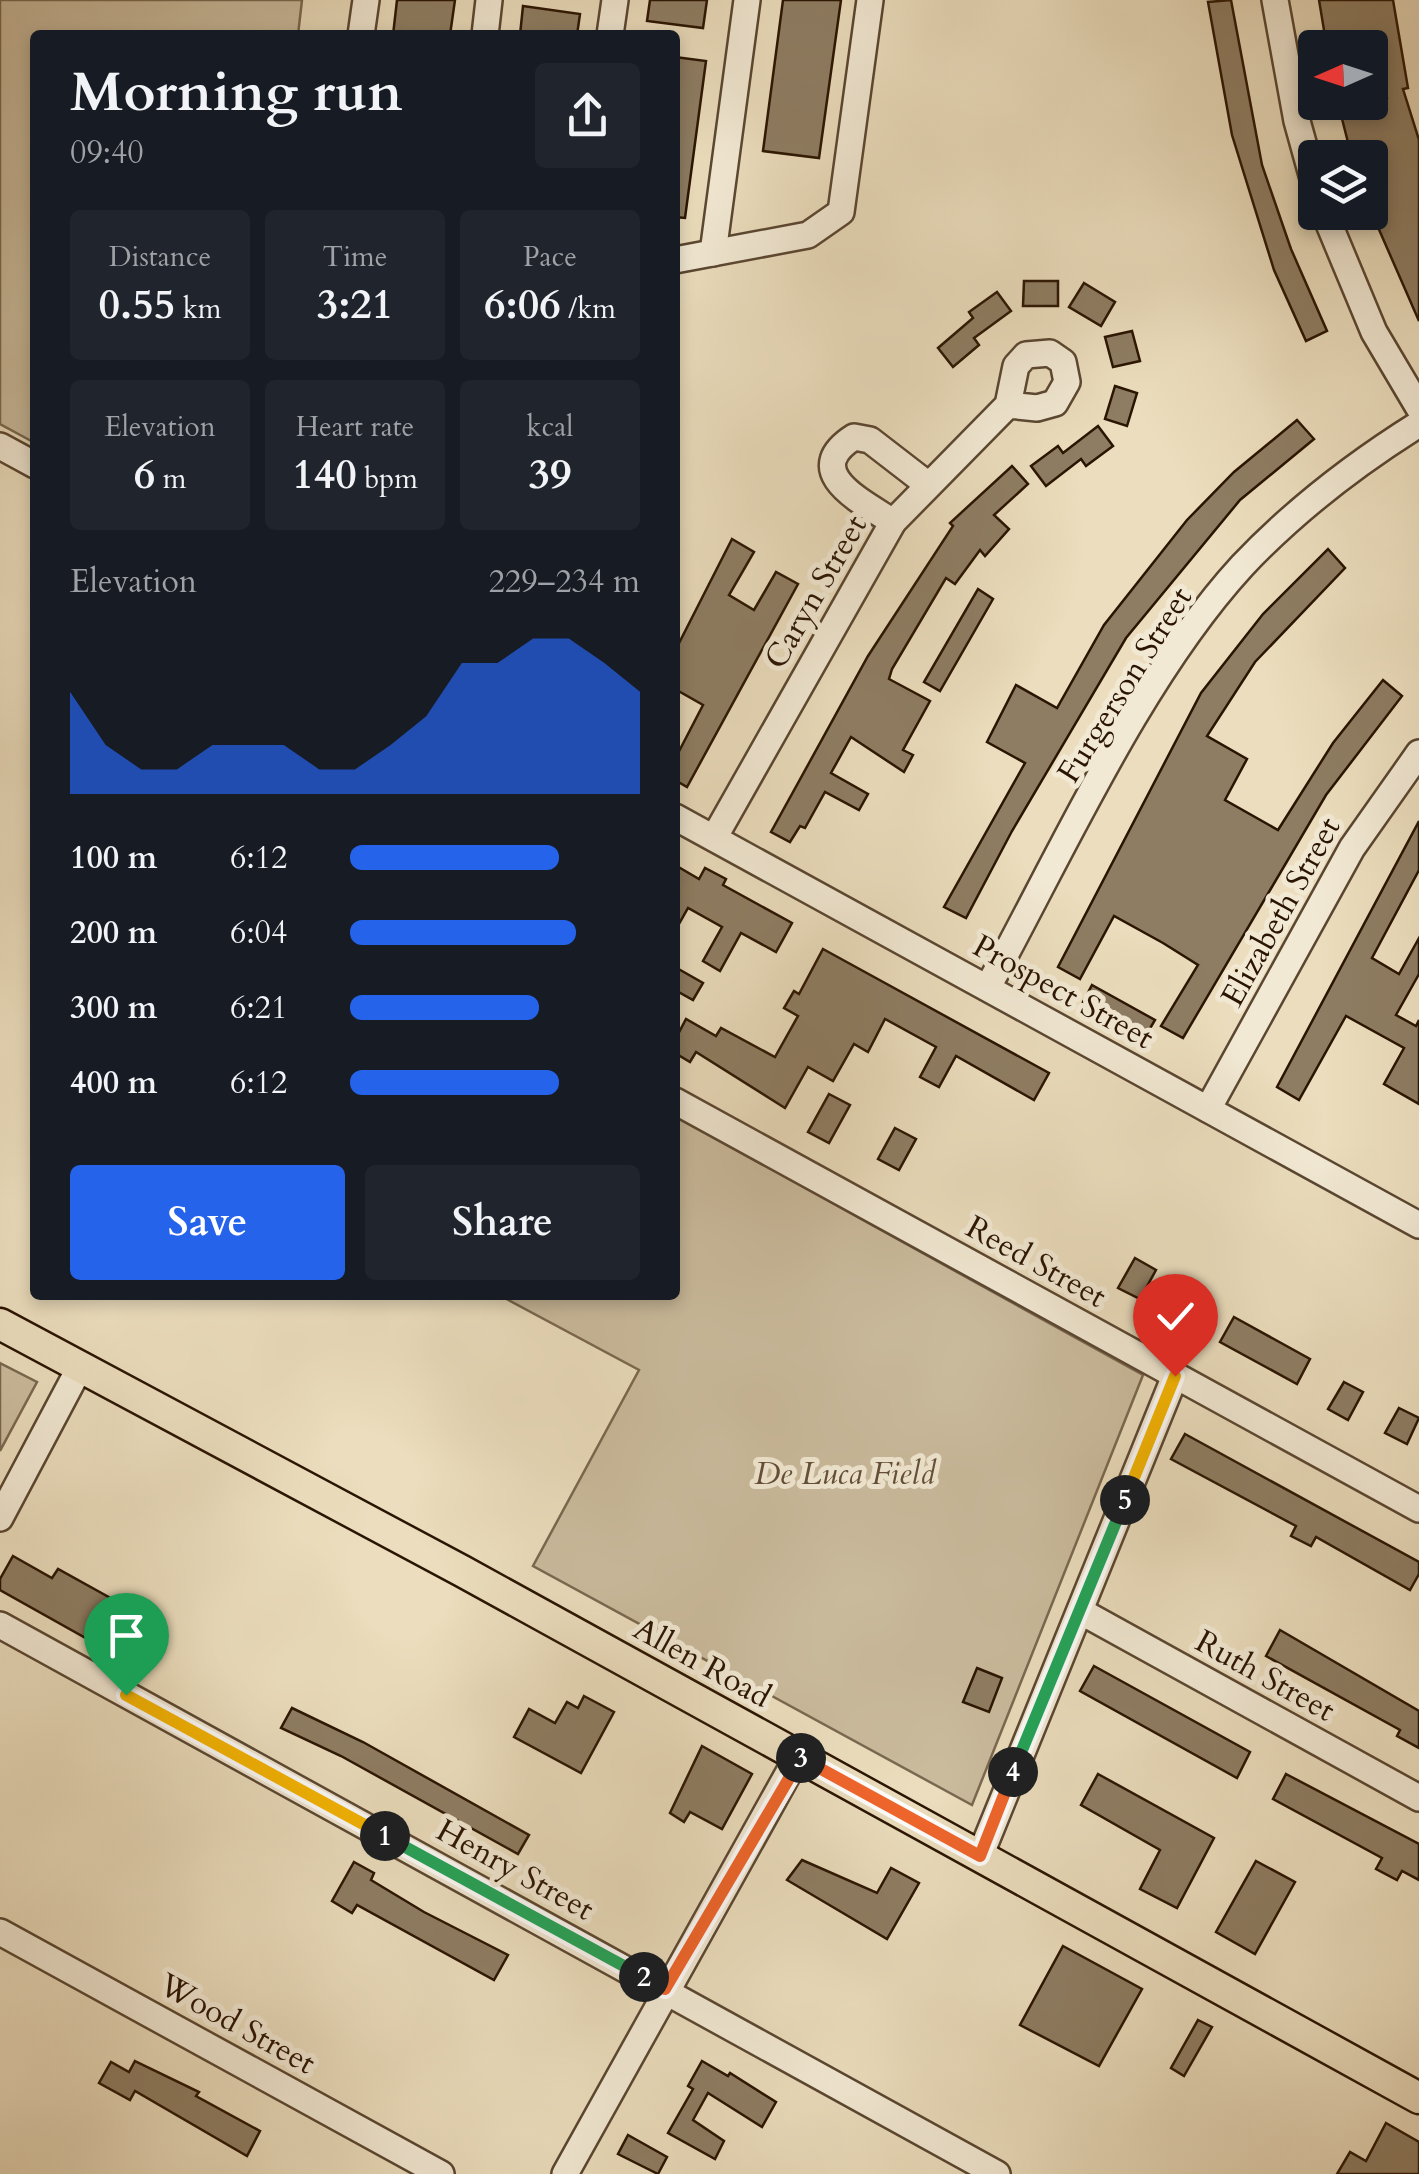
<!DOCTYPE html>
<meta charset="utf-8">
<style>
:root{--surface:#171b24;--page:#20242c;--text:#f1f3f6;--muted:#9ea1a6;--accent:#2563eb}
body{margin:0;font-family:Cardo,serif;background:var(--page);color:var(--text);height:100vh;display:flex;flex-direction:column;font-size:38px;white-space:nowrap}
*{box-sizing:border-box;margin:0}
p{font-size:32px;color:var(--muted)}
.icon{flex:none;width:55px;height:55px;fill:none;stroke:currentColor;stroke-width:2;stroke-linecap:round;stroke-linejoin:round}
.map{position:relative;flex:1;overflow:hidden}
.details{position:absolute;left:30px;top:30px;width:650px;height:1270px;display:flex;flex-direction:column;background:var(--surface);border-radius:10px;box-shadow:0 5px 15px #0003}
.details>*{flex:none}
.needle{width:65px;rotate:267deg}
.controls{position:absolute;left:1298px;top:30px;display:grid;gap:20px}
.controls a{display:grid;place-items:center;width:90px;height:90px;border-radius:10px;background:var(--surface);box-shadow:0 5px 15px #0003;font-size:50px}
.pin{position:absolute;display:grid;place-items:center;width:85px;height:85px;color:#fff;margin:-102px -42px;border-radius:50% 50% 50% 0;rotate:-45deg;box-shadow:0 0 10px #0007}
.pin .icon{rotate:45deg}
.km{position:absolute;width:50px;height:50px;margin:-25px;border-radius:50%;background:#222;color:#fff;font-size:28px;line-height:50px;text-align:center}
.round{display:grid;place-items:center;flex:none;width:105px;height:105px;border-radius:10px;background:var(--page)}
.summary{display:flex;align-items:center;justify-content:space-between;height:170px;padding:0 40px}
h1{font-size:55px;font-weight:800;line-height:75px}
.figures{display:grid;grid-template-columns:repeat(3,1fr);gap:15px;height:170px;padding:10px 40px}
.figures div{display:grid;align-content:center;border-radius:10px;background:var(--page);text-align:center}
.figures b{font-size:42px;font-weight:800}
.figures small{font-size:28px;font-weight:400}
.figures p{font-size:28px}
.chart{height:280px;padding:20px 40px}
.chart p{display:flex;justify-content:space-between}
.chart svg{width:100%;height:180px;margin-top:10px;fill:var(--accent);opacity:.7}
.button{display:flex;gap:20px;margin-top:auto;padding:20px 40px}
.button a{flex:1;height:115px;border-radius:10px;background:var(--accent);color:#fff;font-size:40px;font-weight:800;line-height:115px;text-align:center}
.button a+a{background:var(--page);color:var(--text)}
ul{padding:0 40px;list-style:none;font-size:32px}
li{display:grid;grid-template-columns:160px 120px 1fr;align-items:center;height:75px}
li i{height:25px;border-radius:12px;background:var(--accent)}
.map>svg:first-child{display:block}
</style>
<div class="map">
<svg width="1419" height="2174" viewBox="0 0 1419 2174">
<rect width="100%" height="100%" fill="#ebddbd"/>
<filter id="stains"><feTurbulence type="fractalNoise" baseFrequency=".002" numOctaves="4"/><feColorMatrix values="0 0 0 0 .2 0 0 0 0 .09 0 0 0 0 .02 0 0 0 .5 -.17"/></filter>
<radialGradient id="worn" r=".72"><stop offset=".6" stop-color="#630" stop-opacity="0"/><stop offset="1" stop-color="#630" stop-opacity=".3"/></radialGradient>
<!-- green -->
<g fill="#cabb9d" stroke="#7a6850" stroke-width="2.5">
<polygon points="0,0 302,0 298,35 35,35 35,443 0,424"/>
<polygon points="675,1116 1143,1375 972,1805 533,1566 639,1370 499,1295 675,1295"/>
<polygon points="0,1363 37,1382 0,1451"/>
</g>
<!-- building -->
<g fill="#8e7d63" stroke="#2a1402" stroke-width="2.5">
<polygon points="397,0 455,0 450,35 393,35"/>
<polygon points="650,0 707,0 703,28 647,21"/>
<polygon points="783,0 841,0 819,158 763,151"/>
<polygon points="1231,0 1262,165 1291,249 1327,331 1306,341 1274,270 1232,135 1208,2"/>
<polygon points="1319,0 1393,0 1408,88 1403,89 1419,140 1419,321 1370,209 1370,158 1352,158 1340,111 1387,98 1375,48 1327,48"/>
<polygon points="523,6 580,14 577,35 520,35"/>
<polygon points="675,57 706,61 685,218 675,217"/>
<polygon points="1024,281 1058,281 1058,306 1023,306"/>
<polygon points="1084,283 1115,302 1101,326 1069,307"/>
<polygon points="997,292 1011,311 974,338 979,345 953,367 938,348 973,318 969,312"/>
<polygon points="1132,331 1140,361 1113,367 1105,337"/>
<polygon points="1115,386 1137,393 1127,426 1105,419"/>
<polygon points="1297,420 1314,439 1240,500 1126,638 1012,831 966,918 944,907 1025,763 987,742 1016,685 1057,708 1104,625 1187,520 1234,472"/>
<polygon points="1098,426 1113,446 1086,466 1081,459 1046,486 1031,466 1058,446 1063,453"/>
<polygon points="1012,466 1028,484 994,515 1009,529 985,556 980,550 955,584 946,578 892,669 889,679 930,701 903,750 913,755 904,772 851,737 831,773 868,794 859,810 825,792 805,828 800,826 790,842 771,832 868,656 953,526 950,523"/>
<polygon points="732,539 754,552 729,595 754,610 776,572 798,584 687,787 675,780 675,759 703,705 675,689 675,651"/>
<polygon points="1328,549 1345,568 1255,662 1207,736 1247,759 1225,800 1278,830 1333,743 1383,680 1402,696 1326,795 1183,1038 1161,1026 1198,965 1163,943 1114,916 1080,979 1058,967 1201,693 1263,614"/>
<polygon points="978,589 993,599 940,691 924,682"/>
<polygon points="1419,821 1419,870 1372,958 1399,974 1419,938 1419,974 1396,1015 1416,1026 1419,1020 1419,1104 1384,1084 1404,1048 1346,1016 1299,1100 1277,1087"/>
<polygon points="675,865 699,879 705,868 726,879 723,885 792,923 776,952 741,933 720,971 703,961 722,927 688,908 675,931"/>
<polygon points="823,949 1049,1073 1034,1100 956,1056 939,1087 920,1077 936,1047 885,1019 868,1052 854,1044 833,1081 808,1067 785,1108 696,1052 690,1062 675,1053 675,1040 686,1019 716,1036 721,1028 775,1057 798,1016 784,1008 794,991 799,994"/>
<polygon points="675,967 703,983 693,1000 675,990"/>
<polygon points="1092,985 1155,1020 1145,1037 1083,1002"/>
<polygon points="829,1094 850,1105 829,1143 808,1132"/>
<polygon points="895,1128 916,1139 899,1170 878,1159"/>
<polygon points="1135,1258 1156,1270 1140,1299 1118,1288"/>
<polygon points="1234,1317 1310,1359 1297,1384 1220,1342"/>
<polygon points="1344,1382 1363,1392 1348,1420 1328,1409"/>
<polygon points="1399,1408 1419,1418 1407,1444 1385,1433"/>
<polygon points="1185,1434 1419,1562 1419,1574 1410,1590 1316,1537 1311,1546 1291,1536 1296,1526 1171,1459"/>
<polygon points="13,1556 52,1578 58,1569 114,1600 91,1641 0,1590 0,1579"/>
<polygon points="1280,1630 1419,1711 1419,1748 1397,1736 1400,1730 1266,1656"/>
<polygon points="1094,1666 1250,1752 1237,1778 1080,1691"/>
<polygon points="977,1668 1002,1678 989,1712 963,1702"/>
<polygon points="584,1696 614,1712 581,1773 514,1737 529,1709 555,1723 567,1702 578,1708"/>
<polygon points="292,1708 363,1742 529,1835 518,1854 341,1756 281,1728"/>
<polygon points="702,1746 752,1774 722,1829 690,1812 684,1822 670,1813"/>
<polygon points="1098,1774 1214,1838 1177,1908 1140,1889 1160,1850 1081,1805"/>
<polygon points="1286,1774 1419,1844 1419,1880 1402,1871 1397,1880 1376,1869 1382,1858 1273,1799"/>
<polygon points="802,1860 877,1893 891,1868 919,1883 887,1939 787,1880"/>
<polygon points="1256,1861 1295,1882 1255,1954 1216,1932"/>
<polygon points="354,1862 374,1873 371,1880 424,1912 508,1955 494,1980 357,1905 352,1913 332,1901"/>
<polygon points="1063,1946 1142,1989 1099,2066 1020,2025"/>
<polygon points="1198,2020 1212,2027 1184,2076 1171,2068"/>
<polygon points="135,2061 199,2092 196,2096 260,2131 247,2156 135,2091 130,2100 99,2083 111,2062 129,2072"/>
<polygon points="702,2061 728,2076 730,2073 776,2102 762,2127 708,2093 693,2120 724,2141 715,2159 668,2133 693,2089 688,2086"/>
<polygon points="1386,2123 1419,2142 1419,2174 1337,2174 1350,2152 1366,2161"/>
<polygon points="628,2135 667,2157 658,2174 618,2154"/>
</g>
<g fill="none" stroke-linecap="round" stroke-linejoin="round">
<defs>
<g id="minor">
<polyline points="1275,0 1297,121 1315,186"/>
<polyline points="361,35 366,0"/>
<polyline points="485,35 489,0"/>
<polyline points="610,35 615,0"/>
<polyline points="1324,212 1374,332 1419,408"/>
<polyline points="713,253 747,0"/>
<polyline points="675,260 808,235 841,212 870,0"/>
<polyline points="0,446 35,465"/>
<path d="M893,522C863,502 799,472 854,437L870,440L927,484"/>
<polyline points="675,817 1419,1225"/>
<polyline points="714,838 893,522 1008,405 1016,366 1026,355 1050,353 1063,362 1067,382 1055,403 1037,408 1008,405"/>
<path d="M988,987C1061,854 1140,677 1242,566C1294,511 1355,464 1419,424"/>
<polyline points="675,1101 1419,1509"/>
<polyline points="1208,1109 1352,848 1419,753"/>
<polyline points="0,1518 80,1367"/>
<polyline points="1080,1611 1419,1798"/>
<polyline points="0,1625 997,2174"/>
<polyline points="980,1856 1175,1376"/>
<polyline points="0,1932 441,2174"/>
<polyline points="565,2174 798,1756"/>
</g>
<polyline id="major" points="0,1324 462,1571 1419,2098"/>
</defs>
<!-- minor casing -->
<use href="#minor" stroke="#5a4631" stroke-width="30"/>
<!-- major casing -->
<use href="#major" stroke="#2a1402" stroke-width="35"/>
<!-- minor -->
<use href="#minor" stroke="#f2e9d4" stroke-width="25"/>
<!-- major -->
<use href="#major" stroke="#ebddbd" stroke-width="30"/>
</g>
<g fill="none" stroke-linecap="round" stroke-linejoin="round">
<defs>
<polyline id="split-1" points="126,1695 385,1836"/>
<polyline id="split-2" points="385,1836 644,1977"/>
<polyline id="split-3" points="644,1977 665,1989 801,1758"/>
<polyline id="split-4" points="801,1758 980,1856 1013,1772"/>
<polyline id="split-5" points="1013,1772 1125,1500"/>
<polyline id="split-6" points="1125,1500 1175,1376"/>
</defs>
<!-- split-1 casing -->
<use href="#split-1" stroke="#fff" stroke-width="20"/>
<!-- split-2 casing -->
<use href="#split-2" stroke="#fff" stroke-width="20"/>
<!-- split-3 casing -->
<use href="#split-3" stroke="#fff" stroke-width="20"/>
<!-- split-4 casing -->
<use href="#split-4" stroke="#fff" stroke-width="20"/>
<!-- split-5 casing -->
<use href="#split-5" stroke="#fff" stroke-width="20"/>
<!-- split-6 casing -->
<use href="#split-6" stroke="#fff" stroke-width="20"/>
<!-- split-1 -->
<use href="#split-1" stroke="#f5b400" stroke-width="12"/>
<!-- split-2 -->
<use href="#split-2" stroke="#22a559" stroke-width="12"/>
<!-- split-3 -->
<use href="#split-3" stroke="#f0652b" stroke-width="12"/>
<!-- split-4 -->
<use href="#split-4" stroke="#f0652b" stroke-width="12"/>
<!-- split-5 -->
<use href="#split-5" stroke="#22a559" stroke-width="12"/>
<!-- split-6 -->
<use href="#split-6" stroke="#f5b400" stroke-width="12"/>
</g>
<g text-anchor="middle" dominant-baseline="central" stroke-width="10" stroke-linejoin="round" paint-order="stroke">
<!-- street labels -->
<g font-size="32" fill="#2a1402" stroke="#f2e9d4">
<text transform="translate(816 592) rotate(-60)">Caryn Street</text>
<text transform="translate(1125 685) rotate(-58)">Furgerson Street</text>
<text transform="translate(1281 912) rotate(-61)">Elizabeth Street</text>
<text transform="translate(1063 992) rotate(29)">Prospect Street</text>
<text transform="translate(1036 1262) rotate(29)">Reed Street</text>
<text transform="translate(702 1663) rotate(29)">Allen Road</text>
<text transform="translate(1265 1676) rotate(29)">Ruth Street</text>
<text transform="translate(515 1870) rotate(29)">Henry Street</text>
<text transform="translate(237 2024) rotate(29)">Wood Street</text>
</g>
<!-- park labels -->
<g font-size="32" font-style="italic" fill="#624e38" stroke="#f2e9d4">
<text x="845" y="1474">De Luca Field</text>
</g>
</g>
<rect width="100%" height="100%" filter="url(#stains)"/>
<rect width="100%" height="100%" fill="url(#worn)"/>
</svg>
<div class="controls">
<a><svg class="needle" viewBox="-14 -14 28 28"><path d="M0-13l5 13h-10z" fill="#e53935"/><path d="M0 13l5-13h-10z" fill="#9ea1a6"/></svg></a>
<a><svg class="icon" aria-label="layers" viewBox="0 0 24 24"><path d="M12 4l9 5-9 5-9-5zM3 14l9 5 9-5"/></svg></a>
</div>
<div class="pin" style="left:126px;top:1695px;background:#1e9e55"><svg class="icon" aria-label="arrive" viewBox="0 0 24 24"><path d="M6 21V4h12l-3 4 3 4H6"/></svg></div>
<div class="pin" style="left:1175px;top:1376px;background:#d93025"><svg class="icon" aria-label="check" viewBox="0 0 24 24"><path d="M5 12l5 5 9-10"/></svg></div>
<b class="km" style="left:385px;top:1836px">1</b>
<b class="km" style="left:644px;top:1977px">2</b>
<b class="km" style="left:801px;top:1758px">3</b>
<b class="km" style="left:1013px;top:1772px">4</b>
<b class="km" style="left:1125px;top:1500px">5</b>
<section class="details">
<div class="summary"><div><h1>Morning run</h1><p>09:40</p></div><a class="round"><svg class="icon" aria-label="share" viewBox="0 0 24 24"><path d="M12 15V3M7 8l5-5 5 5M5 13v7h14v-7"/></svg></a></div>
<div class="figures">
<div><p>Distance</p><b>0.55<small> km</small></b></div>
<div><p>Time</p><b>3:21</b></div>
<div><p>Pace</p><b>6:06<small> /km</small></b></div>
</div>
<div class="figures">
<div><p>Elevation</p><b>6<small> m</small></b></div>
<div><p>Heart rate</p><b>140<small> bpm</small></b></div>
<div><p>kcal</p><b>39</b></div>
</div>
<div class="chart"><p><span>Elevation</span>229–234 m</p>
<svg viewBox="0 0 160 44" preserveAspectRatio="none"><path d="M0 44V19L10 32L20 38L30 38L40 32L50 32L60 32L70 38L80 38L90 32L100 25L110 12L120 12L130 6L140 6L150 12L160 19V44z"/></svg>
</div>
<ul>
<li><b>100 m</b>6:12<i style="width:72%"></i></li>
<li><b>200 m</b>6:04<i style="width:78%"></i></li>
<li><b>300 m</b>6:21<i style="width:65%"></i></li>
<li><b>400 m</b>6:12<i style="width:72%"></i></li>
</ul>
<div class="button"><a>Save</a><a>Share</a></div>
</section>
</div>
